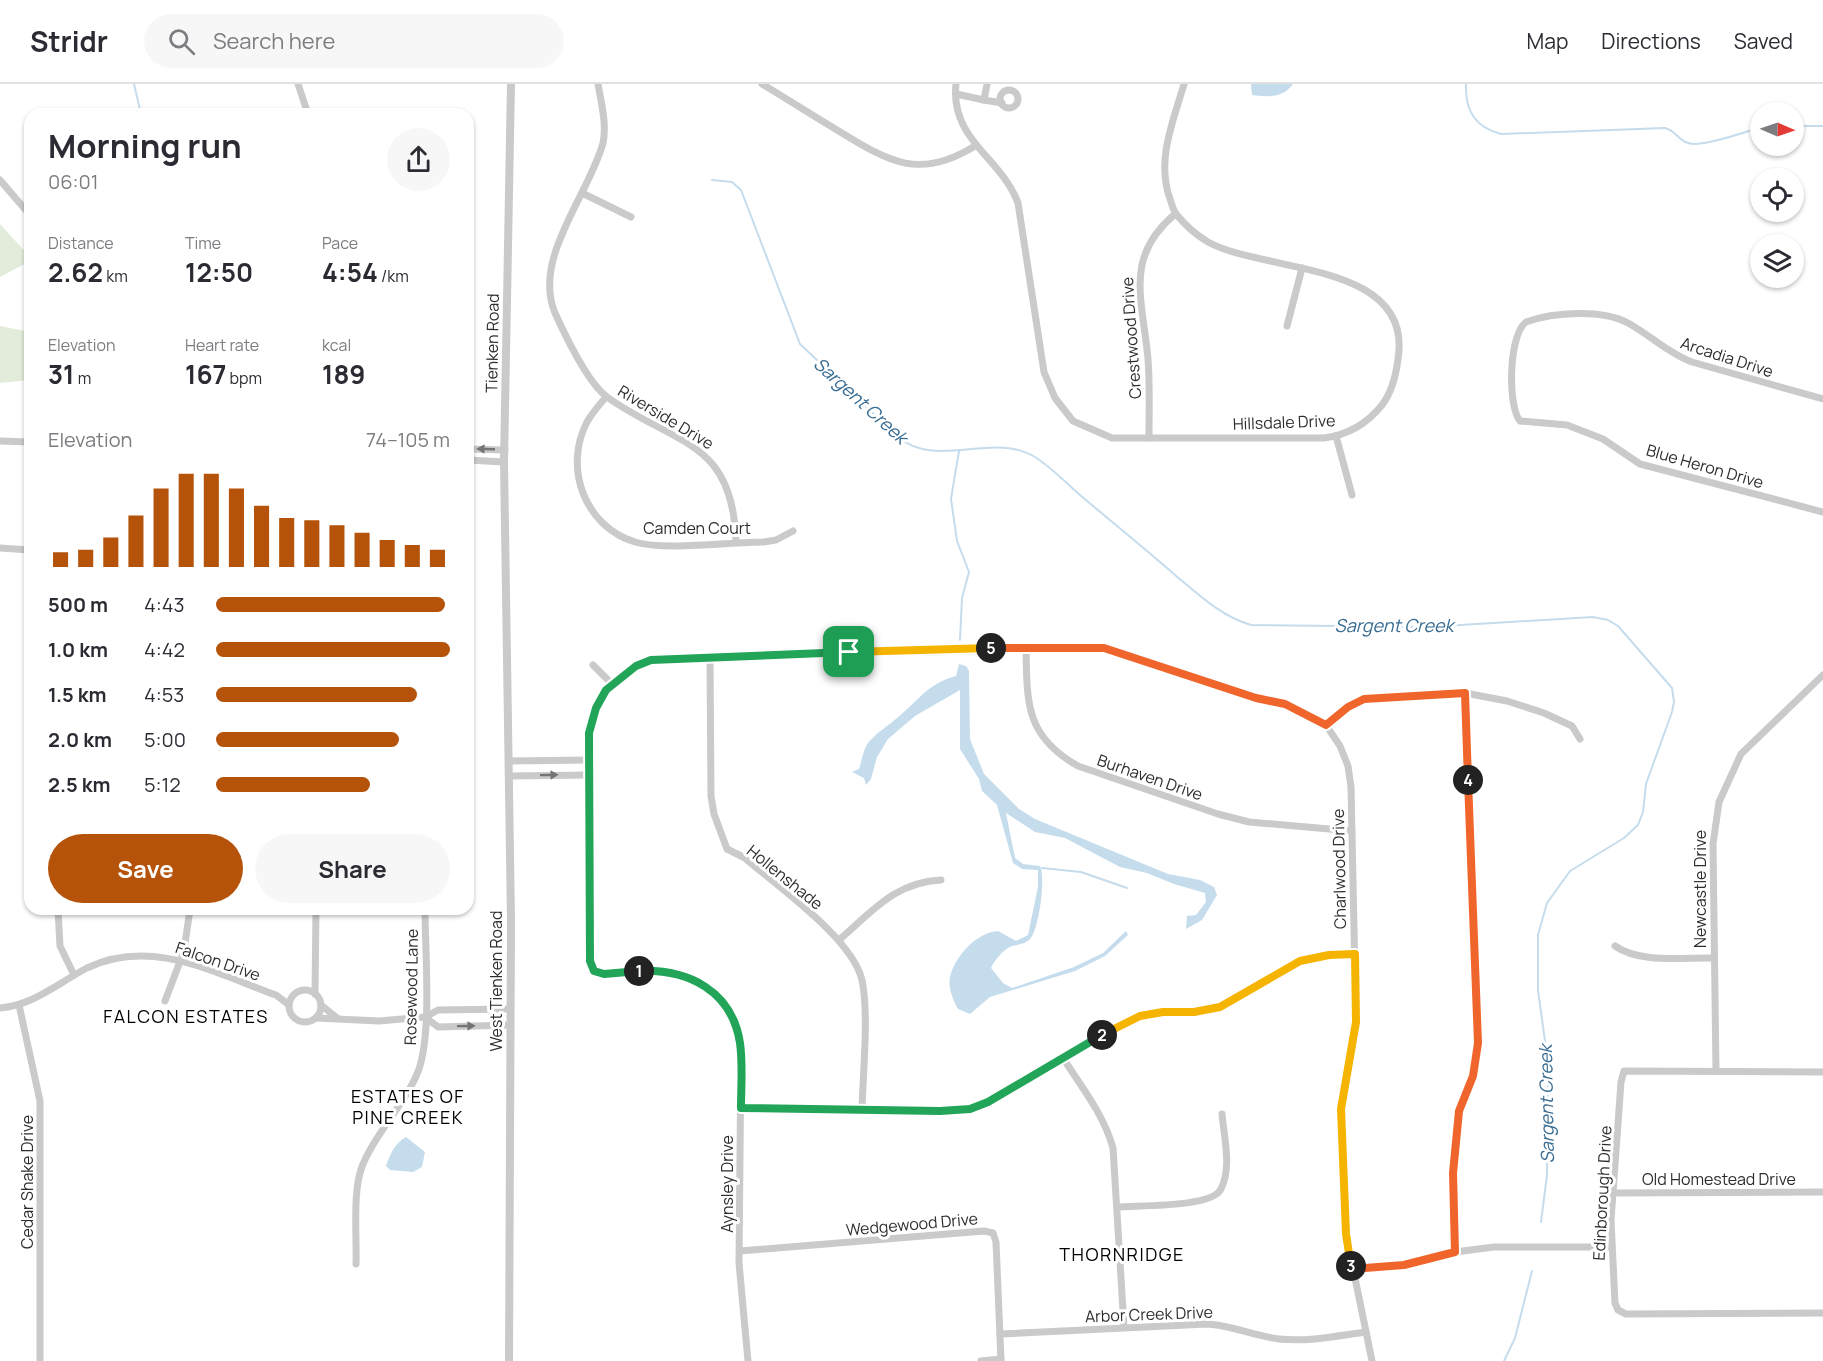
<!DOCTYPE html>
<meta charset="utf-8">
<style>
:root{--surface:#fff;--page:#f7f7f7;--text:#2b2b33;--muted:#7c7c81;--line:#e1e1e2;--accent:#b45309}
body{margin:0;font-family:Manrope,sans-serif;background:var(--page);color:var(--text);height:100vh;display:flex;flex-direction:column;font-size:22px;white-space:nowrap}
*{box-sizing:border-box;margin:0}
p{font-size:20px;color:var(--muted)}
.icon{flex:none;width:33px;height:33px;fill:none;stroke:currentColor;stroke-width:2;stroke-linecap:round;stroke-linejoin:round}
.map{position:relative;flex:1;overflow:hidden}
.side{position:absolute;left:24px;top:24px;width:450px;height:807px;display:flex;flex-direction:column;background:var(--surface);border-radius:18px;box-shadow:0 2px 4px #0004}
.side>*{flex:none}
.needle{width:39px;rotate:92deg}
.fabs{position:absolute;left:1750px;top:18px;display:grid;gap:12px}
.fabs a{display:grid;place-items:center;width:54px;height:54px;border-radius:50%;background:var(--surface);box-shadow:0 2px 4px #0004;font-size:30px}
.pin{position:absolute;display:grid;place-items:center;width:51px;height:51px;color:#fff;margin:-26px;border-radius:12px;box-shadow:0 3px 9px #0006}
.km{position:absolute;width:30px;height:30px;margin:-15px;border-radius:50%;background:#222;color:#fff;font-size:16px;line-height:30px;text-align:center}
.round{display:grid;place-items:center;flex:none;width:63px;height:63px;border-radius:32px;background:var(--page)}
.head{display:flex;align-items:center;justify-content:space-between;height:102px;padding:0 24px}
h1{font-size:33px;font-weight:700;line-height:45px}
.stats{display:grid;grid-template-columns:repeat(3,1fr);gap:9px;height:102px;padding:6px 24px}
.stats div{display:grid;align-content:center}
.stats b{font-size:26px;font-weight:700}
.stats small{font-size:16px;font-weight:400}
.stats p{font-size:16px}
.chart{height:168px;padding:12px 24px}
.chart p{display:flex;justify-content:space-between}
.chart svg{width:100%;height:108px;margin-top:6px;stroke:var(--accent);stroke-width:6}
.primary-button{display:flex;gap:12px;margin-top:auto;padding:12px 24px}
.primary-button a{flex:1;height:69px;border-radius:36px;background:var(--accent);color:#fff;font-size:24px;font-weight:700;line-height:69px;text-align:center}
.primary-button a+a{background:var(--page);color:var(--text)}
ul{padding:0 24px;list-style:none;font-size:20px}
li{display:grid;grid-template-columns:96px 72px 1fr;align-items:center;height:45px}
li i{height:15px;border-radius:8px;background:var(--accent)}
header{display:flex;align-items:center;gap:36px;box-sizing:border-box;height:84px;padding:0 30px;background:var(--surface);border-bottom:2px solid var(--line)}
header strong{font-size:28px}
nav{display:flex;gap:33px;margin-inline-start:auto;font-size:21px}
.search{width:420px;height:54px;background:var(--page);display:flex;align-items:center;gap:15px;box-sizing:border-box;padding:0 21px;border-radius:33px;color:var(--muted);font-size:22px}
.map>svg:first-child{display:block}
</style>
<header>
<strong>Stridr</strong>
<div class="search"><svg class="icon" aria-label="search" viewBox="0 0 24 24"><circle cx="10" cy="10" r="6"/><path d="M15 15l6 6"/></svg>Search here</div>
<nav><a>Map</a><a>Directions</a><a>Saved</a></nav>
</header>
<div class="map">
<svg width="1823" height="1277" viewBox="0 0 1823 1277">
<rect width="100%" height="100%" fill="#fff"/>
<!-- green -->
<g fill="#e3ecda">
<polygon points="0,140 30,173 30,177 0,193"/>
<polygon points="0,242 30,248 30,296 0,299"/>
</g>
<!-- water -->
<g fill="#c5dced">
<path d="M1251,0H1293C1283,14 1268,13 1252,11Z"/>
<path d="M959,580L966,582L969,587L970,655L984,690L1019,725L1035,735L1168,790L1200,796L1214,803L1217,811L1202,836L1186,845L1187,832L1196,831L1206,818L1205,809L1174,800L1147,789L1120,783L1065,754L1035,748L1006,729L1015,774L1023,780L1040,782C1046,793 1039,846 1030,855C1025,860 1020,860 1013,862C1005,863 994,877 991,884L1003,899L1012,904L1074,883L1103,869L1126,847L1128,851L1105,872L1075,887L990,913L970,930L958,925C953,916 948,904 950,893C955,872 977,848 998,847L1016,857L1028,851L1038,803V786L1022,785L1013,779L997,721L982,707L979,695L960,665V606L915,632L888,655L877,673L871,695L866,701L864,694L852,688L859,685C862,677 863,666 868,659C876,649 888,642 897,634C919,616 927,600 956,592Z"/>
<path d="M406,1053L425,1068L422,1083L413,1088L390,1086L386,1082C390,1070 395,1059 406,1053Z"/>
</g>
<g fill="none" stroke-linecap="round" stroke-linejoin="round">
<!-- stream -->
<g stroke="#c5dced" stroke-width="2">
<polyline points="134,0 141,30"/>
<path d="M1466,0C1465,27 1475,43 1501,50L1665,44C1675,46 1678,56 1688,59C1702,64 1745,47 1761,44"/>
<polyline points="1794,42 1823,42"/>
<path d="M712,96L732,98L741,106L800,260L898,353C937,386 993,347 1035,373C1051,383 1066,399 1080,411C1112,438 1144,464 1175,491C1198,510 1222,533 1251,541L1427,543L1593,533L1608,536L1618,542L1672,604L1674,618L1672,628L1646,700L1643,728L1638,741L1624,754L1570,787L1547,819L1538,851V906L1548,979L1547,1091L1541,1138"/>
<polyline points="959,367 951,415 957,457 969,488 962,514 960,556"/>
<polyline points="1042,784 1081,788 1127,804"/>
<polyline points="1504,1277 1515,1254 1532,1187"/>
</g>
<!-- minor -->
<g stroke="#cacaca" stroke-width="7">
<polyline points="298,0 308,30"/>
<path d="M598,0C601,18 607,40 603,59C589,111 532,174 555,229C565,251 588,299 607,313C676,362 733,355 736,458"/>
<path d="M762,0C787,15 812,31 837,46C888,77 918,97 975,62"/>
<path d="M956,0C950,56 1001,73 1018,119L1044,288L1055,314L1073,337L1112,354H1324C1347,351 1367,340 1382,321C1392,308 1396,291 1398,275C1414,177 1264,189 1208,158C1198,152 1185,141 1177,131C1173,127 1172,120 1170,115C1156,76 1173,38 1184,0"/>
<circle cx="1009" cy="15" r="9"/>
<polyline points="956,10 984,16 987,0"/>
<polyline points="984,16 1002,19"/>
<polyline points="0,96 30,131"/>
<polyline points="582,109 631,133"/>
<polyline points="1287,242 1302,184"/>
<path d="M606,313C599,321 592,329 587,338C563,384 585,443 635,458C665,467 729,458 764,458L776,456L793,447"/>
<path d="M1823,315L1692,278C1668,269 1650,251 1628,239C1602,225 1554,228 1526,238C1509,250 1507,321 1520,337L1567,341L1603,355L1640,380L1823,428"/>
<polyline points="1336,352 1352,411"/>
<path d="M1149,354C1149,327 1150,301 1148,275C1143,216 1123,174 1175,130"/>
<polyline points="0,357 30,358"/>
<polyline points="468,365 505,366"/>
<polyline points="468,376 504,378"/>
<polyline points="0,464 30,466"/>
<path d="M1026,563C1027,619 1025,652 1078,682L1218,730L1249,738L1352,747"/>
<path d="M710,573L711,712L714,730L727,765L745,774C778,803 852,854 862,896C869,929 863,989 862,1025"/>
<polyline points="593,581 612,600"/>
<polyline points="1326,641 1348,623 1364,615 1465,609 1507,617 1544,629 1572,642 1580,655"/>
<polyline points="509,677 589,676"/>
<polyline points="509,692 589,691"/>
<polyline points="58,825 60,862 74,891"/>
<path d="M839,856C872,828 895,798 941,796"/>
<path d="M1615,862C1641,880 1683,873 1713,874"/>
<circle cx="305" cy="922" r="16"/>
<polyline points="315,910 316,825"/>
<polyline points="165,917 184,867 190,825"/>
<polyline points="19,921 40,1017 40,1277"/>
<polyline points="321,921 337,934"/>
<path d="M0,924C34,921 58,899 87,884C151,853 215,889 276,911L289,921"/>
<polyline points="425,933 438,943 510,941"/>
<polyline points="316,934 379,937 425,933 438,926 510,925"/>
<path d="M1063,974C1081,1002 1104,1031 1113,1064L1124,1243"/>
<polyline points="1716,987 1713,760 1719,718 1741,670 1823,591"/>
<polyline points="1823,988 1624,987 1621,998 1611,1136 1615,1219 1618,1226 1626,1230 1823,1229"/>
<polyline points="741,1024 940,1027 970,1025 988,1018 1094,955 1140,932 1194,928 1219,923 1300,877 1329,871 1355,870"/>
<polyline points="1615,1109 1823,1108"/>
<path d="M1117,1123C1138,1121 1212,1124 1221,1105C1232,1084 1224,1053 1222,1030"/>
<polyline points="740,1167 984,1147 993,1149 996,1158 1001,1277"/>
<polyline points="1455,1168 1453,1089 1459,1027 1473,992 1478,959 1465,609"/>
<path d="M356,1180C357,1152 352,1105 363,1080C377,1046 406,1020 419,985C432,946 425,868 425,825"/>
<polyline points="1352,1185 1404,1181 1455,1168 1494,1163 1611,1163"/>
<path d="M1000,1250L1207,1240C1231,1241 1254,1252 1279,1255C1308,1258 1337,1252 1366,1248"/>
<path d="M748,1277L739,1179L741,963C732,917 702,889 655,887C635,886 614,892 594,887L590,877L589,649C601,603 620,581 668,574L1104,564L1255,614L1285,620L1307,630L1326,641L1340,662L1348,682L1351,703L1356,938L1341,1025L1346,1150L1372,1277"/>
<polyline points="981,1277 1001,1275"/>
</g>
<!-- tertiary -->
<polyline stroke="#cacaca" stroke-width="8" points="509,1277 511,836 504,378 511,0"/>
</g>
<!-- one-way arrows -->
<defs><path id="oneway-solid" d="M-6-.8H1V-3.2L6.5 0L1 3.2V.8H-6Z" transform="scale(1.5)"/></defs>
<g fill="#747474">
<use href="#oneway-solid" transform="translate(486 365) rotate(-178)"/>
<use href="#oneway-solid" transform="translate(549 691) rotate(-1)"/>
<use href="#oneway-solid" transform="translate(466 942) rotate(-1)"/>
</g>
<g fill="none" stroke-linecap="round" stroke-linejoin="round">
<defs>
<polyline id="split-1" points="639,887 604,890 594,887 590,877 589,649 596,624 606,606 636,582 651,576 849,568"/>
<path id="split-2" d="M639,887C689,885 732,907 740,959C743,980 741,1003 741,1024L940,1027L970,1025L988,1018L1102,951"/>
<polyline id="split-3" points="1102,951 1140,932 1163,928 1194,928 1220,923 1300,877 1329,871 1355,870 1356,938 1341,1025 1346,1150 1351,1182"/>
<polyline id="split-4" points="1351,1182 1352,1185 1404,1181 1455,1168 1453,1089 1459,1027 1473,992 1478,959 1468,696"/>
<polyline id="split-5" points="991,564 1104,564 1256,614 1285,620 1326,641 1348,623 1364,615 1465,609 1468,696"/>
<polyline id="split-6" points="849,568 991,564"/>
</defs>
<!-- split-1 casing -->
<use href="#split-1" stroke="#fff" stroke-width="12"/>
<!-- split-2 casing -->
<use href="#split-2" stroke="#fff" stroke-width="12"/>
<!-- split-3 casing -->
<use href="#split-3" stroke="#fff" stroke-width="12"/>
<!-- split-4 casing -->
<use href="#split-4" stroke="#fff" stroke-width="12"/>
<!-- split-5 casing -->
<use href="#split-5" stroke="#fff" stroke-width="12"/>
<!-- split-6 casing -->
<use href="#split-6" stroke="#fff" stroke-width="12"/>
<!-- split-1 -->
<use href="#split-1" stroke="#22a559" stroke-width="8"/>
<!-- split-2 -->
<use href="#split-2" stroke="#22a559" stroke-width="8"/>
<!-- split-3 -->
<use href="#split-3" stroke="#f5b400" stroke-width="8"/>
<!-- split-4 -->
<use href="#split-4" stroke="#f0652b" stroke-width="8"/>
<!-- split-5 -->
<use href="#split-5" stroke="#f0652b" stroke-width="8"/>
<!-- split-6 -->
<use href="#split-6" stroke="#f5b400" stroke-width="8"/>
</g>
<g text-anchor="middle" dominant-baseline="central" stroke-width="6" stroke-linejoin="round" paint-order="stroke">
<!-- street labels -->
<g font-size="16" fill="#2d2d2d" stroke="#fff">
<text transform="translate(1131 254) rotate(-94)">Crestwood Drive</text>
<text transform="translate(492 259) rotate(-89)">Tienken Road</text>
<text transform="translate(1727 273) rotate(18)">Arcadia Drive</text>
<text transform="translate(666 333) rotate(31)">Riverside Drive</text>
<text transform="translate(1284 338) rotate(-2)">Hillsdale Drive</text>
<text transform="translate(1705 382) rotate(16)">Blue Heron Drive</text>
<text x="697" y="444">Camden Court</text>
<text transform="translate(1150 693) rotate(19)">Burhaven Drive</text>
<text transform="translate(1339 785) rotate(-91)">Charlwood Drive</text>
<text transform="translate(785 793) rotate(39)">Hollenshade</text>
<text transform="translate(1700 805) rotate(-90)">Newcastle Drive</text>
<text transform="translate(218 877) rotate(19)">Falcon Drive</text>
<text transform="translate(496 897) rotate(-90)">West Tienken Road</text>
<text transform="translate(411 903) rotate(-89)">Rosewood Lane</text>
<text x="1719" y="1095">Old Homestead Drive</text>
<text transform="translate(27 1098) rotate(-90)">Cedar Shake Drive</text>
<text transform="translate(727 1100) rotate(-90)">Aynsley Drive</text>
<text transform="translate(1602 1109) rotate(-87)">Edinborough Drive</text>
<text transform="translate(912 1140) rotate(-5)">Wedgewood Drive</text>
<text transform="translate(1149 1230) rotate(-2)">Arbor Creek Drive</text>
</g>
<!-- water labels -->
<g font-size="18" font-style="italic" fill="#386c93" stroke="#fff">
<text transform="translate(861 316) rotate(42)">Sargent Creek</text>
<text x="1394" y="541">Sargent Creek</text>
<text transform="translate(1546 1020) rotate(-91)">Sargent Creek</text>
</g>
<!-- neighbourhood labels -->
<g font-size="18" letter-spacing="1.5" fill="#000" stroke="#fff">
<text x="186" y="932">FALCON ESTATES</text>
<text x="408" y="1012">ESTATES OF<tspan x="408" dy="21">PINE CREEK</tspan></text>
<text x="1122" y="1170">THORNRIDGE</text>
</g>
</g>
</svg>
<div class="fabs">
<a><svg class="needle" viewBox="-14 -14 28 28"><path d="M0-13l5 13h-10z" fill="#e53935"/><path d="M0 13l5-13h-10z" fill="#7c7c81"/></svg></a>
<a><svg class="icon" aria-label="locate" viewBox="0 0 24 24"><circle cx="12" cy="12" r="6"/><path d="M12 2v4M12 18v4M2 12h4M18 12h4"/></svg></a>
<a><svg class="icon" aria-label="layers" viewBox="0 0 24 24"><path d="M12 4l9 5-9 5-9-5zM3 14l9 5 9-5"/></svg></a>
</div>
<div class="pin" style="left:849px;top:568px;background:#1e9e55"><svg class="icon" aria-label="arrive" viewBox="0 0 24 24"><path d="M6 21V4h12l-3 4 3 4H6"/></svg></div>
<b class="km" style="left:639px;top:887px">1</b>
<b class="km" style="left:1102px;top:951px">2</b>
<b class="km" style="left:1351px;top:1182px">3</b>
<b class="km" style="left:1468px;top:696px">4</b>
<b class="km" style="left:991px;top:564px">5</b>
<section class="side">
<div class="head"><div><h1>Morning run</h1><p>06:01</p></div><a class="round"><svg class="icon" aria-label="share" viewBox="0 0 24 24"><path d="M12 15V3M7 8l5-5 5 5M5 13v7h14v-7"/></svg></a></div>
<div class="stats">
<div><p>Distance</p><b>2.62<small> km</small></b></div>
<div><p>Time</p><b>12:50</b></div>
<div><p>Pace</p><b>4:54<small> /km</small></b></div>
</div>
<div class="stats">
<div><p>Elevation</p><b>31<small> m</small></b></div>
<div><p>Heart rate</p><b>167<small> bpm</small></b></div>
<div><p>kcal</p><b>189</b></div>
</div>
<div class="chart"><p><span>Elevation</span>74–105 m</p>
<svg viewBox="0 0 160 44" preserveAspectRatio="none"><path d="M5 44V38M15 44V37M25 44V32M35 44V23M45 44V12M55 44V6M65 44V6M75 44V12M85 44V19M95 44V24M105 44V25M115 44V27M125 44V30M135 44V33M145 44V35M155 44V37"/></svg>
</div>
<ul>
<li><b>500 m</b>4:43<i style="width:98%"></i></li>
<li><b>1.0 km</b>4:42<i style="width:100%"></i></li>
<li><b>1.5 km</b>4:53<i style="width:86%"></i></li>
<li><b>2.0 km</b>5:00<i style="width:78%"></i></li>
<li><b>2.5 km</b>5:12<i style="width:66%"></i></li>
</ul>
<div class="primary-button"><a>Save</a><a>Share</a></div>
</section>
</div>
